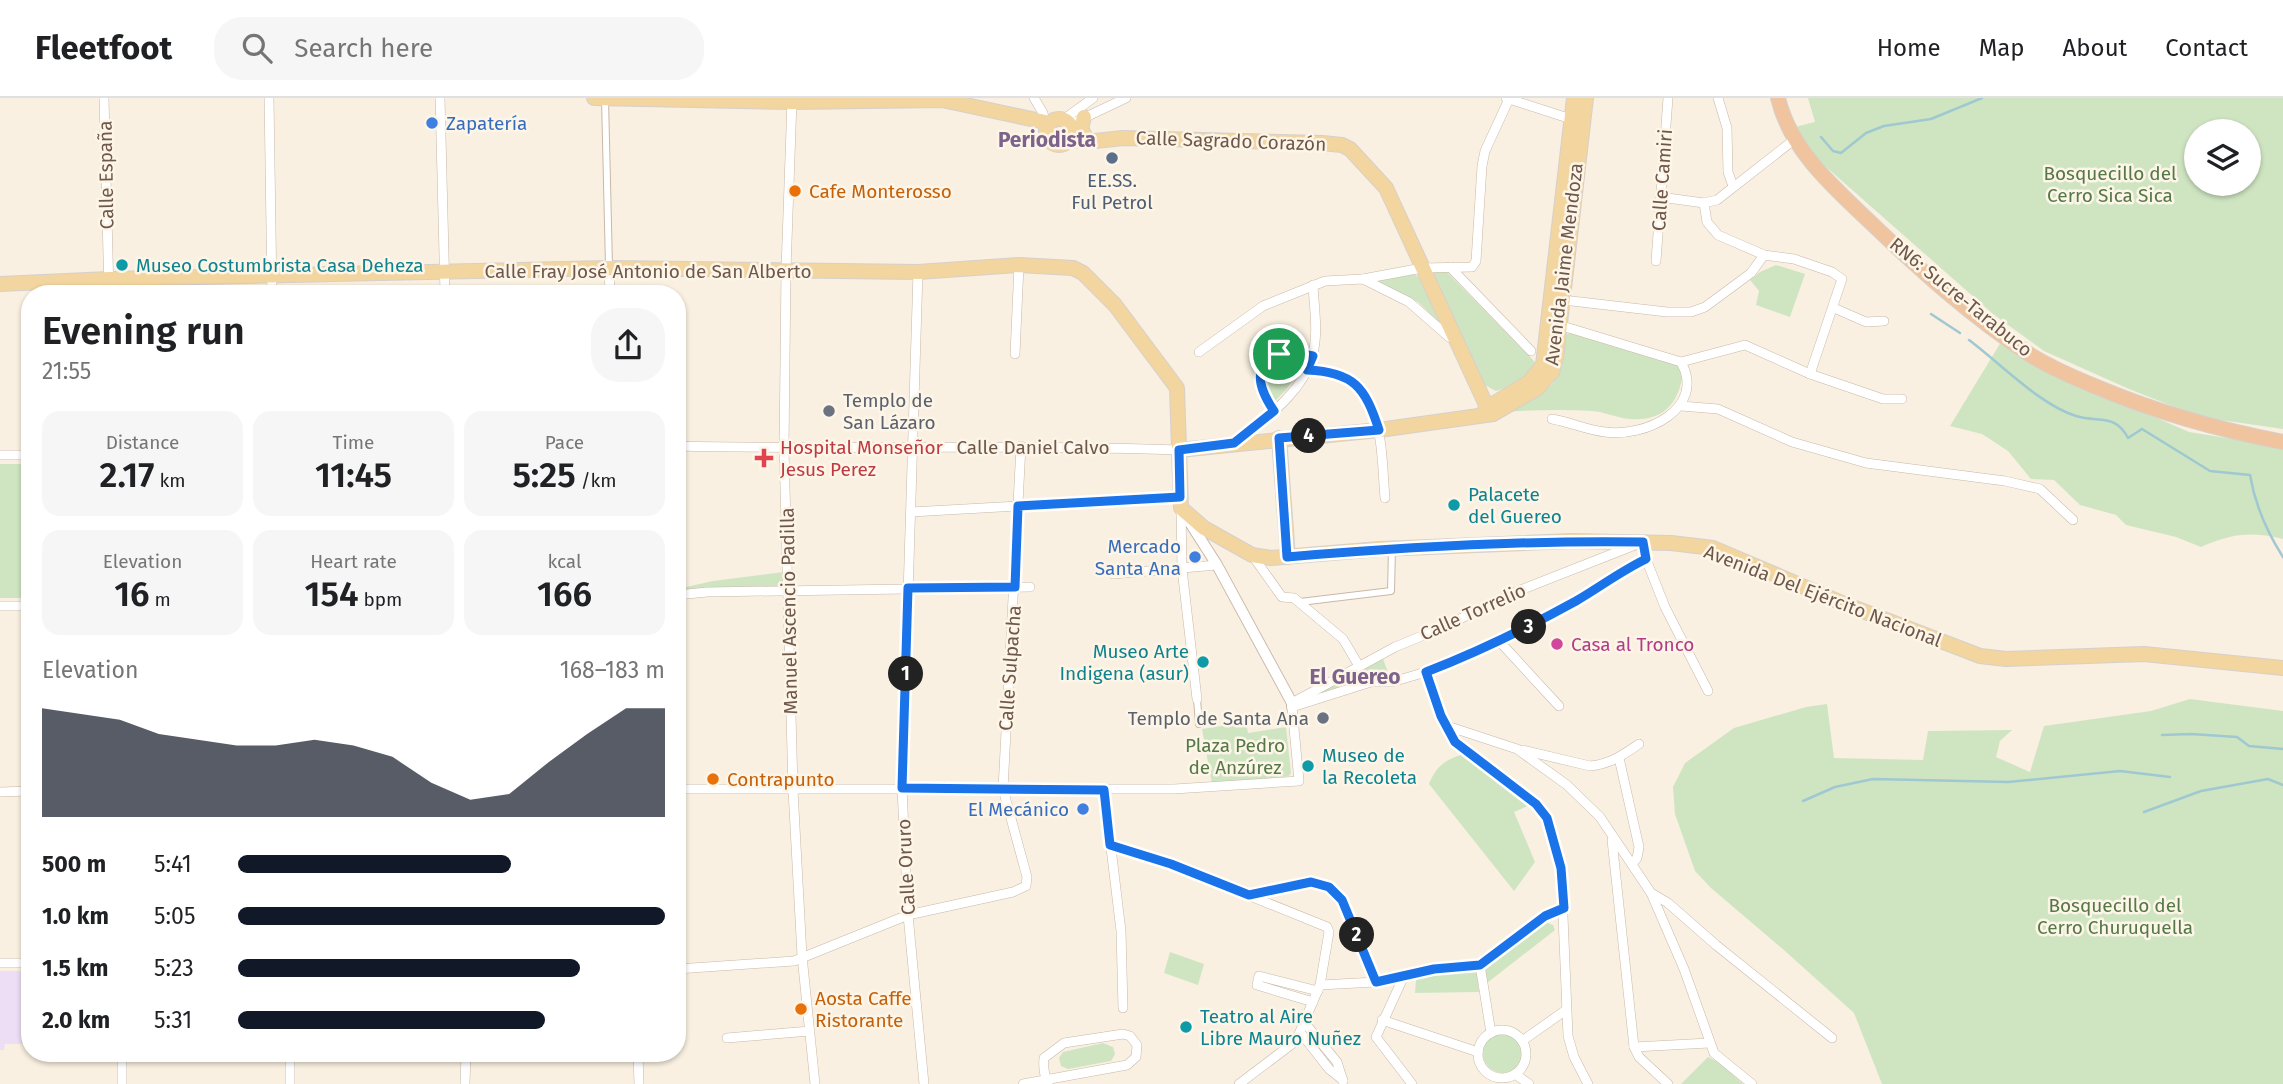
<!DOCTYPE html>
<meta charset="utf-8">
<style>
:root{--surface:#fff;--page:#f6f6f6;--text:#202124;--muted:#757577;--line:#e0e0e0;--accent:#111827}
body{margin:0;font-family:"Fira Sans",sans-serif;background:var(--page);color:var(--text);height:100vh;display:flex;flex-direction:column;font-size:26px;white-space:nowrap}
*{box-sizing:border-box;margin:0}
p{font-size:23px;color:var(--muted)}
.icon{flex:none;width:38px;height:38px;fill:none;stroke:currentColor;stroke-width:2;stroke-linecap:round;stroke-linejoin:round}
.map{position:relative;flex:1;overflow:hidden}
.side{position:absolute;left:21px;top:187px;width:665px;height:777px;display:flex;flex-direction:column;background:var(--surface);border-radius:28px;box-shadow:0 2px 5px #0004}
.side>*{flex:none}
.controls{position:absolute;left:2184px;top:21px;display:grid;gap:14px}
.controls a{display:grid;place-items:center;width:77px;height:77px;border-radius:50%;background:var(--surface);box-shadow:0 2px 5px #0004;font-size:35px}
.pin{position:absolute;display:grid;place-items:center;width:60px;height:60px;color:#fff;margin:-30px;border:4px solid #fff;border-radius:50%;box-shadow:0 2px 7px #0007}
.km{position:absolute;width:35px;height:35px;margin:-18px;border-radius:50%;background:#222;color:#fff;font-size:19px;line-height:35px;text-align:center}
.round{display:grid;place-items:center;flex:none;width:74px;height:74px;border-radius:28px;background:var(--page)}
.headline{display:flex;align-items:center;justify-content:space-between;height:119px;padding:0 21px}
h1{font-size:38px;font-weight:600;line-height:52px}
.stats{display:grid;grid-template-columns:repeat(3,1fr);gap:10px;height:119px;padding:7px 21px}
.stats div{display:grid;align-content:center;border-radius:18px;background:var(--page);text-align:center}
.stats b{font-size:35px;font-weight:600}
.stats small{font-size:19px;font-weight:400}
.stats p{font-size:19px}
.chart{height:196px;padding:14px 21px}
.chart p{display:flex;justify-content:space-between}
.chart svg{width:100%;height:126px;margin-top:7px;fill:var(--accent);opacity:.7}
ul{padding:0 21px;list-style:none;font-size:23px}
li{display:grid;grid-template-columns:112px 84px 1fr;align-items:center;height:52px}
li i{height:18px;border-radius:9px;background:var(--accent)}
header{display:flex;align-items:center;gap:42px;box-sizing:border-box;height:98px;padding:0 35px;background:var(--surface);border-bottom:2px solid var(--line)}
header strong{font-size:33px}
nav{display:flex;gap:38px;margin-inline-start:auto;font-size:24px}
.search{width:490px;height:63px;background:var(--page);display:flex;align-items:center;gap:18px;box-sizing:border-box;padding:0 24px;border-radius:28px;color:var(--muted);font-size:26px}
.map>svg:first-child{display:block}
</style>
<header>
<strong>Fleetfoot</strong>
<div class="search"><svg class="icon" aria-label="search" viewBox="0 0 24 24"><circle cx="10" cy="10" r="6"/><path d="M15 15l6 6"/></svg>Search here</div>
<nav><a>Home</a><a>Map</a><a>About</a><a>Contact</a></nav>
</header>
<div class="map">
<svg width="2283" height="986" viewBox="0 0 2283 986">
<rect width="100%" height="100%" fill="#f9f0e1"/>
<!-- education -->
<polygon fill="#eddef5" points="0,873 30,873 30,946 5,946 4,952 0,952"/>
<!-- green -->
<g fill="#cfe5c2" fill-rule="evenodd">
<path d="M1808,0H2283V331L2200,319L2129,291L2044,253L1993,216L1816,60L1795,29L1815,24ZM2196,33H2249V86H2196Z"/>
<polygon points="1776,167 1805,176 1790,219 1756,207 1759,193 1750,182 1760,174"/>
<path d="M1445,172L1536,265C1527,279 1512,289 1496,293L1483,286L1433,176L1435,174Z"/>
<polygon points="1409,177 1414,176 1420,180 1443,228 1418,204 1378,185 1378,183"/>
<path d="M1570,235L1680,268L1683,273C1680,304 1664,324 1630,321C1617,320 1605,314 1592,313C1563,311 1534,312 1504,314C1549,294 1564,290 1565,237Z"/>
<path d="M2001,244L2127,307L2189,334L2283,349V441C2250,433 2231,436 2201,449L2176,439L2126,427L2116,417L2080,407L2054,382L2031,381L2008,353L1982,336L1950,328Z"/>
<path d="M1289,260L1306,263L1286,292L1273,305C1260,284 1262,263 1289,260Z"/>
<rect x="0" y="366" width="30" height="134"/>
<polygon points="784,474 783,486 779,488 677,493 677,491 713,483"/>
<polygon points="1382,558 1390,580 1307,601"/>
<polygon points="2190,601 2283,613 2283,986 1882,986 1854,915 1785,853 1711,790 1695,773 1675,716 1673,689 1685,665 1734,630 1806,609 1827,606 1834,660 1923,662 1928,633 2012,632 2000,643 1996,659 2030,674 2044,628 2151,613"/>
<polygon points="1246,624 1248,635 1286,629 1291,675 1289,678 1236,686 1212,686 1202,631"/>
<path d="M1464,656L1532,706L1514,714L1535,764L1514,793L1429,686C1436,668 1446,661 1464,656Z"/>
<polygon points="1545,824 1553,827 1555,832 1487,885 1485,869"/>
<polygon points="1170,854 1204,866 1198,887 1164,875"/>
<polygon points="1472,872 1477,874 1479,894 1415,895 1416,882 1432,877"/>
<circle cx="1503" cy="955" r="20"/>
<polygon points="1103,945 1113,949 1115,956 1111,963 1068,971 1061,968 1059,960 1063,954"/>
<polygon points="1708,959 1720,965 1743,986 1681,986"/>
</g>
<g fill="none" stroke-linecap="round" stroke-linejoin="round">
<!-- stream -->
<g stroke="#9fc8d1" stroke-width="2.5">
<polyline points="1821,39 1833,53 1841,55 1866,35 1884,28 1931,21 1982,0"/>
<polyline points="1931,216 1960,235"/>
<path d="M1969,242C2000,265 2040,307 2076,318C2099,325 2115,315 2128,340L2142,331L2210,373L2250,377C2255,407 2267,434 2283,459"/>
<polyline points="2162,637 2191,636 2237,639 2249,648 2283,651"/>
<polyline points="1803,703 1835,689 1873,681 2008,684 2120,673 2170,679"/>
<polyline points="2144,714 2201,693 2268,681 2283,687"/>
</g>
<defs>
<g id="pedestrian">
<polyline points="605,1 609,168"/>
<polyline points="1300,504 1391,493 1392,451"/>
<polyline points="1197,601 1199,626"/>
</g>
<g id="minor">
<polyline points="104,0 109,196"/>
<polyline points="269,0 272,196"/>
<polyline points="440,0 445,196"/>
<polyline points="1034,0 1043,15 1046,33"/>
<polyline points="1506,0 1574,22"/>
<polyline points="1718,0 1727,30 1728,74 1733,88"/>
<polyline points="792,2 786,172 784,351 793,692 802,858 815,986"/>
<polyline points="1063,22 1093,0"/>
<polyline points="1069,27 1126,0"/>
<polyline points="1660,99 1704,105 1717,102 1795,41"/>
<polyline points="1704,105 1707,124 1718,137 1764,157 1794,161 1832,174 1842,181 1810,276"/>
<polyline points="1656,163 1668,0"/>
<polyline points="1450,169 1531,253"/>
<polyline points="609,170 610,196"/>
<polyline points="918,174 902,690 908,817 924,986"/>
<polyline points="1363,181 1422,170 1472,169 1476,163 1482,68 1485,53 1509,1"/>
<polyline points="1563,202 1667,214 1691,214 1705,209 1751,175 1764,157"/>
<polyline points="1834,210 1866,224 1884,223"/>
<polyline points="1559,227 1681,264 1745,247 1810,276 1883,301 1902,301"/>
<polyline points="1199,254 1263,208 1325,183 1363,181 1409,204 1449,239 1455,240"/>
<polyline points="1015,256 1019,167"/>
<path d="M1307,272C1314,273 1322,272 1329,273C1385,283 1381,357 1385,400"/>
<polyline points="1681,308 1718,311 1792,344 1866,365 2005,383 2040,391 2073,422"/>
<path d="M1274,313C1261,293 1257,288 1266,265C1282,255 1294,254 1313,258"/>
<path d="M1552,321C1570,324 1587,332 1605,334C1644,340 1707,311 1681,264"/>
<path d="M1236,344C1263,322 1302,296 1312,259C1319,236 1314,210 1313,187"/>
<path d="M677,348C845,352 1012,346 1179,352"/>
<polyline points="0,357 30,357"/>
<polyline points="1181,410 1182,471 1197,601"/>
<polyline points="911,414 1180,399"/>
<polyline points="1252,457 1282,499 1294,500 1343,541 1359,568"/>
<polyline points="1113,476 1217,467"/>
<polyline points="677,497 707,494 1030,489"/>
<polyline points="0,508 30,508"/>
<polyline points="1500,544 1559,608"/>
<polyline points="1426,574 1442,618 1455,644 1498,679 1536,706 1547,720 1561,770 1568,938 1574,959 1588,986"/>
<polyline points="1292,605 1395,549 1441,530 1518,493 1635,447"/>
<polyline points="1447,628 1517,651 1567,687 1600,719 1651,795 1684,871 1714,955 1752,986"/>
<path d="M1522,652L1590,668C1610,666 1623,657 1639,646"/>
<polyline points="1619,660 1639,749 1637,760 1632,766"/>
<polyline points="677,691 1174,691 1299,683 1292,609 1371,584 1392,584 1426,574 1469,558 1535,526 1590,495 1623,472 1646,461 1665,509 1708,593"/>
<polyline points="1104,692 1121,833 1123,910"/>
<polyline points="0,694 30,693"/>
<polyline points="1612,742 1634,949 1639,959 1668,986"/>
<polyline points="1110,747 1171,766 1327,829 1329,834 1320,887 1296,943 1239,986"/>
<polyline points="1653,796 1668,805 1716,847 1832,940"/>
<path d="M1249,798C1279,790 1319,773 1342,802L1376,884"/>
<polyline points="0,865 30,865"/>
<polyline points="1480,867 1491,935"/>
<polyline points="677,871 794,863 908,817 1013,794 1026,788 1027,779 1003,691 1021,348"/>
<polyline points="1403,880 1376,939 1412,986"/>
<polyline points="1320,887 1376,884 1434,871 1480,867 1545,818 1565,810"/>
<polyline points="1313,904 1257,887 1259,878 1318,893"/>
<polyline points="1382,922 1478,954"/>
<polyline points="1304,924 1337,964 1343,983"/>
<circle cx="1502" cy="956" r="24"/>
<polyline points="1300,934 1329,971 1343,982"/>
<polyline points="727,940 810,933"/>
<polyline points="1522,943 1566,912"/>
<polyline points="1634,949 1709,945"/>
<polyline points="122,956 122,986"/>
<polyline points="290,956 290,986"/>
<polyline points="638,956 639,986"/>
<polyline points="1515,976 1529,986"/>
<polyline points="465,986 466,956"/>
<path d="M1023,986L1127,967L1136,959L1137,947L1130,938L1123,936L1064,945L1044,960C1043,969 1044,977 1048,986"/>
</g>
<g id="tertiary">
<polyline points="1187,420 1217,467 1292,605 1292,609"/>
<polyline points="1643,444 1646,461"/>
</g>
<g id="primary">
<polyline points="594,0 792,4 942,2 1050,25"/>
<polyline points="1084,19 1081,31 1088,43"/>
<circle cx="1059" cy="34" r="13"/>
<polyline points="1069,42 1095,43 1123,40 1322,45 1342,47 1350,51 1386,90 1487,309"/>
<polyline points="0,186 109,181 609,170 918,174 1019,167 1073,170 1083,175 1115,207 1177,290 1181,410 1204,430 1252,457 1271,460 1380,451 1572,443 1671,445 1713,450 1842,505 1980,558 2006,561 2144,556 2283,570"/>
<polyline points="1485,311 1529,284 1543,267 1574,0"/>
<polyline points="1279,340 1288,459"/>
<polyline points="1179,352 1379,332 1493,316 1538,290 1552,274 1556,260 1586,0"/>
</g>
<path id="trunk" d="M1778,0C1790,51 1832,88 1868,122C1919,171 1973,220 2032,258C2053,271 2077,281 2099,290C2159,315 2220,332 2283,344"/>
</defs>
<!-- pedestrian casing -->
<use href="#pedestrian" stroke="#c8b8aa" stroke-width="8"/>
<!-- minor casing -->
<use href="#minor" stroke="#c8b8aa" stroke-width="10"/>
<!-- tertiary casing -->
<use href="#tertiary" stroke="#c8b8aa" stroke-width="12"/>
<!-- primary casing -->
<use href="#primary" stroke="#d6d0cd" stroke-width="16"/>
<!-- trunk casing -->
<use href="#trunk" stroke="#d6d0cd" stroke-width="16"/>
<!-- pedestrian -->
<use href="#pedestrian" stroke="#fff" stroke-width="6"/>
<!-- minor -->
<use href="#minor" stroke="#fff" stroke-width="9"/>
<!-- tertiary -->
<use href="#tertiary" stroke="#fff" stroke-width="10"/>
<!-- primary -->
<use href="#primary" stroke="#f2d59f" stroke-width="14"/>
<!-- trunk -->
<use href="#trunk" stroke="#f0c49e" stroke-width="14"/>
</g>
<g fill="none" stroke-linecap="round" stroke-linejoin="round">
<defs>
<path id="route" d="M1297,255L1313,258L1307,272C1354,274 1365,289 1379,332L1279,340L1287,459C1406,449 1525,442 1643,444L1646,461C1621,473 1600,489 1576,503C1527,530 1478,554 1426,574L1441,618L1455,644L1536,706L1547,720L1561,770L1564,810L1545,818L1480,867L1434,871L1376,884L1342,802L1329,789L1311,784L1249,797L1171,766L1110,747L1104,692L902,690L908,490L1015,489L1018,408L1180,399L1179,352L1234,345L1274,313C1253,282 1253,259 1297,255Z"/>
</defs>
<!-- route casing -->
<use href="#route" stroke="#fff" stroke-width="14"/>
<!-- route -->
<use href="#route" stroke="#1a73e8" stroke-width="9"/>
</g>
<!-- markers -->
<g fill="#3f7fe0" stroke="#fdf5e7" stroke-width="2.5">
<circle cx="432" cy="25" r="7"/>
<circle cx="1195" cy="459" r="7"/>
<circle cx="1083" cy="711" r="7"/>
</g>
<circle fill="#5c6f8a" stroke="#fdf5e7" stroke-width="2.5" cx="1112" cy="60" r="7"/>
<g fill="#e8710a" stroke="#fdf5e7" stroke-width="2.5">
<circle cx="795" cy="93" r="7"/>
<circle cx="713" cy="681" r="7"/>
<circle cx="801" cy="911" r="7"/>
</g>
<g fill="#0f9aa8" stroke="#fdf5e7" stroke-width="2.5">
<circle cx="122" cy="167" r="7"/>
<circle cx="1454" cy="407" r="7"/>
<circle cx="1203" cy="564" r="7"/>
<circle cx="1308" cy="668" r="7"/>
<circle cx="1186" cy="929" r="7"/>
</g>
<g fill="#6b7280" stroke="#fdf5e7" stroke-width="2.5">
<circle cx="829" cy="313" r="7"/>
<circle cx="1323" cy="620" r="7"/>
</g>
<path fill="#e0444e" stroke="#fdf5e7" stroke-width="2.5" d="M760.5 349.5h7v7h7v7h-7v7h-7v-7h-7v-7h7z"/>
<circle fill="#d1479c" stroke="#fdf5e7" stroke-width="2.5" cx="1557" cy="546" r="7"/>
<g text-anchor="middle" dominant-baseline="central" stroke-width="5" stroke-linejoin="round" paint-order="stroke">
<!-- shop labels -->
<g font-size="19" fill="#366cbe" stroke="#fdf5e7" text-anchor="end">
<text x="446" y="25" text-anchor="start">Zapatería</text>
<text x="1181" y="448">Mercado<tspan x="1181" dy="22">Santa Ana</tspan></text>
<text x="1069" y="711">El Mecánico</text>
</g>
<!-- street labels -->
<g font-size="19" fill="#6e584b" stroke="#fdf5e7">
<text transform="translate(1231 43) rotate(2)">Calle Sagrado Corazón</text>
<text transform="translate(106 77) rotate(-91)">Calle España</text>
<text transform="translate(1662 82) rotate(-86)">Calle Camiri</text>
<text transform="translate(1564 166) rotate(-83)">Avenida Jaime Mendoza</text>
<text x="648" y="173">Calle Fray José Antonio de San Alberto</text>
<text transform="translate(1961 199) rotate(39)">RN6: Sucre-Tarabuco</text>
<text x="1033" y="349">Calle Daniel Calvo</text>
<text transform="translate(1823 498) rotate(21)">Avenida Del Ejército Nacional</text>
<text transform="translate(789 513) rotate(-91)">Manuel Ascencio Padilla</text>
<text transform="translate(1473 514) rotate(-24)">Calle Torrelio</text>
<text transform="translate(1010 570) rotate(-86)">Calle Sulpacha</text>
<text transform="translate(906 769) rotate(-93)">Calle Oruro</text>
</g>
<!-- park labels -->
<g font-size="19" fill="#547947" stroke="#fdf5e7">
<text x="2110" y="75">Bosquecillo del<tspan x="2110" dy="22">Cerro Sica Sica</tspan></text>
<text x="1235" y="647">Plaza Pedro<tspan x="1235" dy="22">de Anzúrez</tspan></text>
<text x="2115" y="807">Bosquecillo del<tspan x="2115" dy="22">Cerro Churuquella</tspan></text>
</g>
<!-- service labels -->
<g font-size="19" fill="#4e5e75" stroke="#fdf5e7">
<text x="1112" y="82">EE.SS.<tspan x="1112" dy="22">Ful Petrol</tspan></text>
</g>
<!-- food labels -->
<g font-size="19" fill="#c56008" stroke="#fdf5e7" text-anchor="start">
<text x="809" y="93">Cafe Monterosso</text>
<text x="727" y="681">Contrapunto</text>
<text x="815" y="900">Aosta Caffe<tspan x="815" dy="22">Ristorante</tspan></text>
</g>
<!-- culture labels -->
<g font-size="19" fill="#0d838f" stroke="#fdf5e7" text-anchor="start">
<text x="136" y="167">Museo Costumbrista Casa Deheza</text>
<text x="1468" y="396">Palacete<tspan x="1468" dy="22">del Guereo</tspan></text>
<text x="1189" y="553" text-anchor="end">Museo Arte<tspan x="1189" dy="22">Indigena (asur)</tspan></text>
<text x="1322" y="657">Museo de<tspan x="1322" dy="22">la Recoleta</tspan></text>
<text x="1200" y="918">Teatro al Aire<tspan x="1200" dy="22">Libre Mauro Nuñez</tspan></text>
</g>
<!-- worship labels -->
<g font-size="19" fill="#5b616d" stroke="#fdf5e7" text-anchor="start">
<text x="843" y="302">Templo de<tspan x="843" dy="22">San Lázaro</tspan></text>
<text x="1309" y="620" text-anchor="end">Templo de Santa Ana</text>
</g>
<!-- health labels -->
<g font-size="19" fill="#be3a42" stroke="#fdf5e7" text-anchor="start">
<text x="780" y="349">Hospital Monseñor<tspan x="780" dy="22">Jesus Perez</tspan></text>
</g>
<!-- hotel labels -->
<g font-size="19" fill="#b23c85" stroke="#fdf5e7" text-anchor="start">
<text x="1571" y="546">Casa al Tronco</text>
</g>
<!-- neighbourhood labels -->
<g font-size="21" font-weight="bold" fill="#7d638b" stroke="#fdf5e7">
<text x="1047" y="42">Periodista</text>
<text x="1355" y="579">El Guereo</text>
</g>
</g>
</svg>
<div class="controls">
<a><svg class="icon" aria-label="layers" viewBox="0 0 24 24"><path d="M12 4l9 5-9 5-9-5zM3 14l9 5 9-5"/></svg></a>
</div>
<div class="pin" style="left:1279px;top:256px;background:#1e9e55"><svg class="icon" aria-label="arrive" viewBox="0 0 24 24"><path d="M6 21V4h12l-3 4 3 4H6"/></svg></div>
<b class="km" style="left:906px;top:576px">1</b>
<b class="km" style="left:1357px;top:837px">2</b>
<b class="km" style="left:1529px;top:529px">3</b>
<b class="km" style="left:1309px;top:338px">4</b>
<section class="side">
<div class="headline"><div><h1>Evening run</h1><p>21:55</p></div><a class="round"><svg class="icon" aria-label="share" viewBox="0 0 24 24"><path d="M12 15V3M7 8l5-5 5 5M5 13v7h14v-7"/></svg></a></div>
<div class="stats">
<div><p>Distance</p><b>2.17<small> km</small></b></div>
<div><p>Time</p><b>11:45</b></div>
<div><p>Pace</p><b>5:25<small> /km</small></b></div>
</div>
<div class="stats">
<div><p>Elevation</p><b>16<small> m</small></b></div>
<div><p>Heart rate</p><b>154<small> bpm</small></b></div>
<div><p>kcal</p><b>166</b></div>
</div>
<div class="chart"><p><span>Elevation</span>168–183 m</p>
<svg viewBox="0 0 160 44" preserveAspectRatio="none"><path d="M0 44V6L10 8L20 10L30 15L40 17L50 19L60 19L70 17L80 19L90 23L100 32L110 38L120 36L130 25L140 15L150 6L160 6V44z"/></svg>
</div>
<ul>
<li><b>500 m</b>5:41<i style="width:64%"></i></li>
<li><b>1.0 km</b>5:05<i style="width:100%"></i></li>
<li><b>1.5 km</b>5:23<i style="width:80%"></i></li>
<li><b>2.0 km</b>5:31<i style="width:72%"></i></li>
</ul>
</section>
</div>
